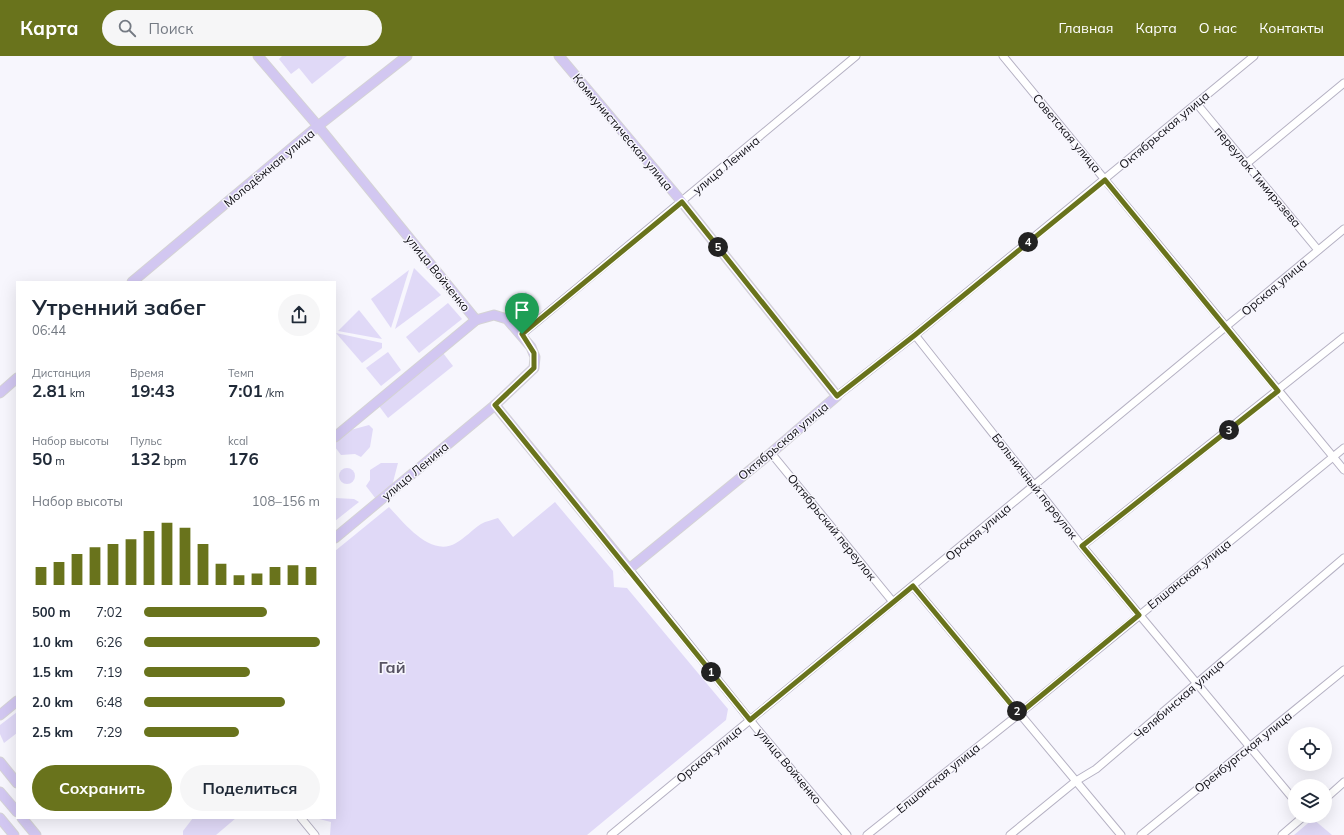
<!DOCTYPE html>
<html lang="ru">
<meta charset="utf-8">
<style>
:root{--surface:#fff;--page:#f6f6f7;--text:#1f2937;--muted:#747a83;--accent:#69731c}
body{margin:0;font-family:Mulish,sans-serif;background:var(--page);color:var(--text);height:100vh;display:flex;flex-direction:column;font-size:15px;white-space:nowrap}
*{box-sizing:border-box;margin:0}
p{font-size:13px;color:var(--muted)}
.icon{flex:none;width:22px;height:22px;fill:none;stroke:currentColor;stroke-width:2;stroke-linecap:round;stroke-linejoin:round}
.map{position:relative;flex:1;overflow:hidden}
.side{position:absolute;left:16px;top:225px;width:320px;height:538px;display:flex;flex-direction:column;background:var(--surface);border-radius:0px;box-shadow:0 4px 16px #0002}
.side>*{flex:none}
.controls{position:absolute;left:1288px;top:671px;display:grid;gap:8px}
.controls a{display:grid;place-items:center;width:44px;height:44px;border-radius:50%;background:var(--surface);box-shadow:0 4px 16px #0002;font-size:20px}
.pin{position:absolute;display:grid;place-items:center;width:34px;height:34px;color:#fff;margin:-41px -17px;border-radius:50% 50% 50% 0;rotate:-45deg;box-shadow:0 0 4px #0007}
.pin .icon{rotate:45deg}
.km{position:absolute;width:20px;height:20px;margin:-10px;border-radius:50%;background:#222;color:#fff;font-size:11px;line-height:20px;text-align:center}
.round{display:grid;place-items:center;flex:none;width:42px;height:42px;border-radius:21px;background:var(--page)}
.summary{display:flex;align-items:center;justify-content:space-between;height:68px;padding:0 16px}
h1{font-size:22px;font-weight:700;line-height:30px}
.figures{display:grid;grid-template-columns:repeat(3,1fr);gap:6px;height:68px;padding:4px 16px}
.figures div{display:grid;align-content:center}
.figures b{font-size:17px;font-weight:700}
.figures small{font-size:11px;font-weight:400}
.figures p{font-size:11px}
.chart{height:112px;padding:8px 16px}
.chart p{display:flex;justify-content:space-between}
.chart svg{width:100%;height:72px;margin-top:4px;stroke:var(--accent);stroke-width:6}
.button{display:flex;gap:8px;margin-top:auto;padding:8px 16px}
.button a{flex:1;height:46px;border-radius:24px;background:var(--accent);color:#fff;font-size:16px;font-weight:700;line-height:46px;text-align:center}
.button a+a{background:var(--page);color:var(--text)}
ul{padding:0 16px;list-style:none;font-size:13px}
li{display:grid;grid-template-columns:64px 48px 1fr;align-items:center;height:30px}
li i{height:10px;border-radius:5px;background:var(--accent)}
header{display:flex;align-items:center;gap:24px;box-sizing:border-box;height:56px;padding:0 20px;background:var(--accent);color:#fff}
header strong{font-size:19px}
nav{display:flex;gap:22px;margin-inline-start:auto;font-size:14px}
.search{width:280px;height:36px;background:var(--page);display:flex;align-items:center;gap:10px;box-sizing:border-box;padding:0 14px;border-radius:22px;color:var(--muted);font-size:15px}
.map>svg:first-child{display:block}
</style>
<header>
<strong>Карта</strong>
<div class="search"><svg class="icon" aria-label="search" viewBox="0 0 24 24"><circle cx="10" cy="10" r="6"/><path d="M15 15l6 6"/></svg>Поиск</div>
<nav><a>Главная</a><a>Карта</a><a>О нас</a><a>Контакты</a></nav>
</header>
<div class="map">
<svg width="1344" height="779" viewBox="0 0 1344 779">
<rect width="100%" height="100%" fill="#f7f6fd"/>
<!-- green -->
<g fill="#e0d9f7">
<polygon points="282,0 347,0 312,28 299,12 291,18 279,3"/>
<polygon points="414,212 441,239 395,273"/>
<polygon points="409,214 391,272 371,243"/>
<polygon points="526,236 536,249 519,262 509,249"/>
<polygon points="448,247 462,263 419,297 406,281"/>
<polygon points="359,254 382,283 338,275"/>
<polygon points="336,277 382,287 382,292 362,307"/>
<polygon points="388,296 401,314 381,330 366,312"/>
<polygon points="443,297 453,310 388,362 379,350"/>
<polygon points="369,369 373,373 370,391 361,401 355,398 341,399 335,391 335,385 347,375"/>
<polygon points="381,407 398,407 392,430 376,443 366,430 370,424 370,414"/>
<circle cx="347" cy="420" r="8"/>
<polygon points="335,442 354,443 359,446 335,465"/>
<path d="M555,446L613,515L614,531L627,532L728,653L726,664L587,779H330L331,766L315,762H335V495L389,451C404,467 431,502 456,487C465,482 472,474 481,468C486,465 493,464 498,462L513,481Z"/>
<polygon points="17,656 17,677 4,687 0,678 0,669"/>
<polygon points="193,762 236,762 216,779 183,779 183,775"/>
<polygon points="1313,763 1332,779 1294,779"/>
</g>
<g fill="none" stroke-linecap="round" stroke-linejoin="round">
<defs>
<g id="minor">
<polyline points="1003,0 1344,414"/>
<polyline points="1197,48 1318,194"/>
<polyline points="1246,108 1344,27"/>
<polyline points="522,278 856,0"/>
<polyline points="915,279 1082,490 1295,745"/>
<polyline points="837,340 915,279 1254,0"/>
<polyline points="771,397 893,546"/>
<polyline points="1082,490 1344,281"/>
<polyline points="629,513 758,674 847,779"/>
<polyline points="913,530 1121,779"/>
<polyline points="1325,743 1344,726"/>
<polyline points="301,762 315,779"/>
<polyline points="611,779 1344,173"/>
<polyline points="867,779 1019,658 1344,392"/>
<polyline points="1010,779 1076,725 1096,713 1344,502"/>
<polyline points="1141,779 1344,614"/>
<polyline points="1282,779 1304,760"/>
</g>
<g id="major">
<polyline points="258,0 318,70 476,264 494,259 507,263 531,291 535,301 534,312 495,349 335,482"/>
<polyline points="132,226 318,70 407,0"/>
<polyline points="0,337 17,322"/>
<polyline points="495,349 629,513 771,397 837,340 682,146 559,0"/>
<polyline points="335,381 476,264"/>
<polyline points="0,659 17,645"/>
<polyline points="0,706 17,727"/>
<polyline points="0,736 17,756"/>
<polyline points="0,762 14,779"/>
<polyline points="22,762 36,779"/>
</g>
</defs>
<!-- minor casing -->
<use href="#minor" stroke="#b5b1c3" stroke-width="9"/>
<!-- major casing -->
<use href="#major" stroke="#d4d3d5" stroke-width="11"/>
<!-- minor -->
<use href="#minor" stroke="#fff" stroke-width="7"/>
<!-- major -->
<use href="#major" stroke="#d2c7f1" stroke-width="9"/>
</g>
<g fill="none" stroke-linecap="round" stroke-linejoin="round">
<defs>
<polygon id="route" points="1105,124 1278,335 1082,490 1139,559 1019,658 913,530 750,664 495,349 534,312 534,297 522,278 682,146 837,340 915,279"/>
</defs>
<!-- route casing -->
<use href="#route" stroke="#fff" stroke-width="8"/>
<!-- route -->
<use href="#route" stroke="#69731c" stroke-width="5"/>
</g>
<g text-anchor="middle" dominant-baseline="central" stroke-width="3" stroke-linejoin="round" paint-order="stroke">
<!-- street labels -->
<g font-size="12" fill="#0e0d13" stroke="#f7f6fd">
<text transform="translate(1164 74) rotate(-40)">Октябрьская улица</text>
<text transform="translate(623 76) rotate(50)">Коммунистическая улица</text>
<text transform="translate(1067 77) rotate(50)">Советская улица</text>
<text transform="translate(726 109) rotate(-40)">улица Ленина</text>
<text transform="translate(269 112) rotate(-40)">Молодёжная улица</text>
<text transform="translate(1258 121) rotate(50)">переулок Тимирязева</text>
<text transform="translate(438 217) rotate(51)">улица Войченко</text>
<text transform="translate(1274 231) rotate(-40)">Орская улица</text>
<text transform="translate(783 385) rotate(-40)">Октябрьская улица</text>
<text transform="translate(415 415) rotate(-40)">улица Ленина</text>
<text transform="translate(1035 430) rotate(52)">Больничный переулок</text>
<text transform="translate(832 471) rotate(51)">Октябрьский переулок</text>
<text transform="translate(978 476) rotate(-40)">Орская улица</text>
<text transform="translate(1189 518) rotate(-39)">Елшанская улица</text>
<text transform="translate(1179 643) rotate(-41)">Челябинская улица</text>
<text transform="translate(1243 696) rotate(-39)">Оренбургская улица</text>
<text transform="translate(709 698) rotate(-40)">Орская улица</text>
<text transform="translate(789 710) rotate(50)">улица Войченко</text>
<text transform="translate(938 722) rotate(-39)">Елшанская улица</text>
</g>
<!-- district labels -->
<g font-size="16" font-weight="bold" fill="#585464" stroke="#f7f6fd">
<text x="392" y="611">Гай</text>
</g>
</g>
</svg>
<div class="controls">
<a><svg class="icon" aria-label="locate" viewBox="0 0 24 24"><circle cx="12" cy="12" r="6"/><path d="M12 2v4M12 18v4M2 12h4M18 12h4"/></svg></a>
<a><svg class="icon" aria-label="layers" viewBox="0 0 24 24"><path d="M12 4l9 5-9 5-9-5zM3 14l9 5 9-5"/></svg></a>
</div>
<div class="pin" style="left:522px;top:278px;background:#1e9e55"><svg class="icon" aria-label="arrive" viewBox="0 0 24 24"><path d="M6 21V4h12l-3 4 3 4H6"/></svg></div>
<b class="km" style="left:711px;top:616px">1</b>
<b class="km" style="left:1017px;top:655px">2</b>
<b class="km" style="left:1229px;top:374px">3</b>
<b class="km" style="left:1028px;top:186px">4</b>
<b class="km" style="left:718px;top:191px">5</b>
<section class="side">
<div class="summary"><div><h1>Утренний забег</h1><p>06:44</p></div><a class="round"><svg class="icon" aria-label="share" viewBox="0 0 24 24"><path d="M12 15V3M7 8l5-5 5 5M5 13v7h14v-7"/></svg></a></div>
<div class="figures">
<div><p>Дистанция</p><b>2.81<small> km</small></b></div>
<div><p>Время</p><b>19:43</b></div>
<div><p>Темп</p><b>7:01<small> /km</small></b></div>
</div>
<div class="figures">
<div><p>Набор высоты</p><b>50<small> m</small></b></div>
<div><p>Пульс</p><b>132<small> bpm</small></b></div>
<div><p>kcal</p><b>176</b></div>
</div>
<div class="chart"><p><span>Набор высоты</span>108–156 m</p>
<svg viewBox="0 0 160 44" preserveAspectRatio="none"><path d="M5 44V33M15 44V30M25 44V25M35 44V21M45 44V19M55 44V16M65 44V11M75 44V6M85 44V9M95 44V19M105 44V31M115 44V38M125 44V37M135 44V33M145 44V32M155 44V33"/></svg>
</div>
<ul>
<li><b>500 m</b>7:02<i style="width:70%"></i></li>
<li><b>1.0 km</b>6:26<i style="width:100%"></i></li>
<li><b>1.5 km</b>7:19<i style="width:60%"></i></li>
<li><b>2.0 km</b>6:48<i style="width:80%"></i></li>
<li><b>2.5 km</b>7:29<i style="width:54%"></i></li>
</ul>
<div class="button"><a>Сохранить</a><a>Поделиться</a></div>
</section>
</div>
